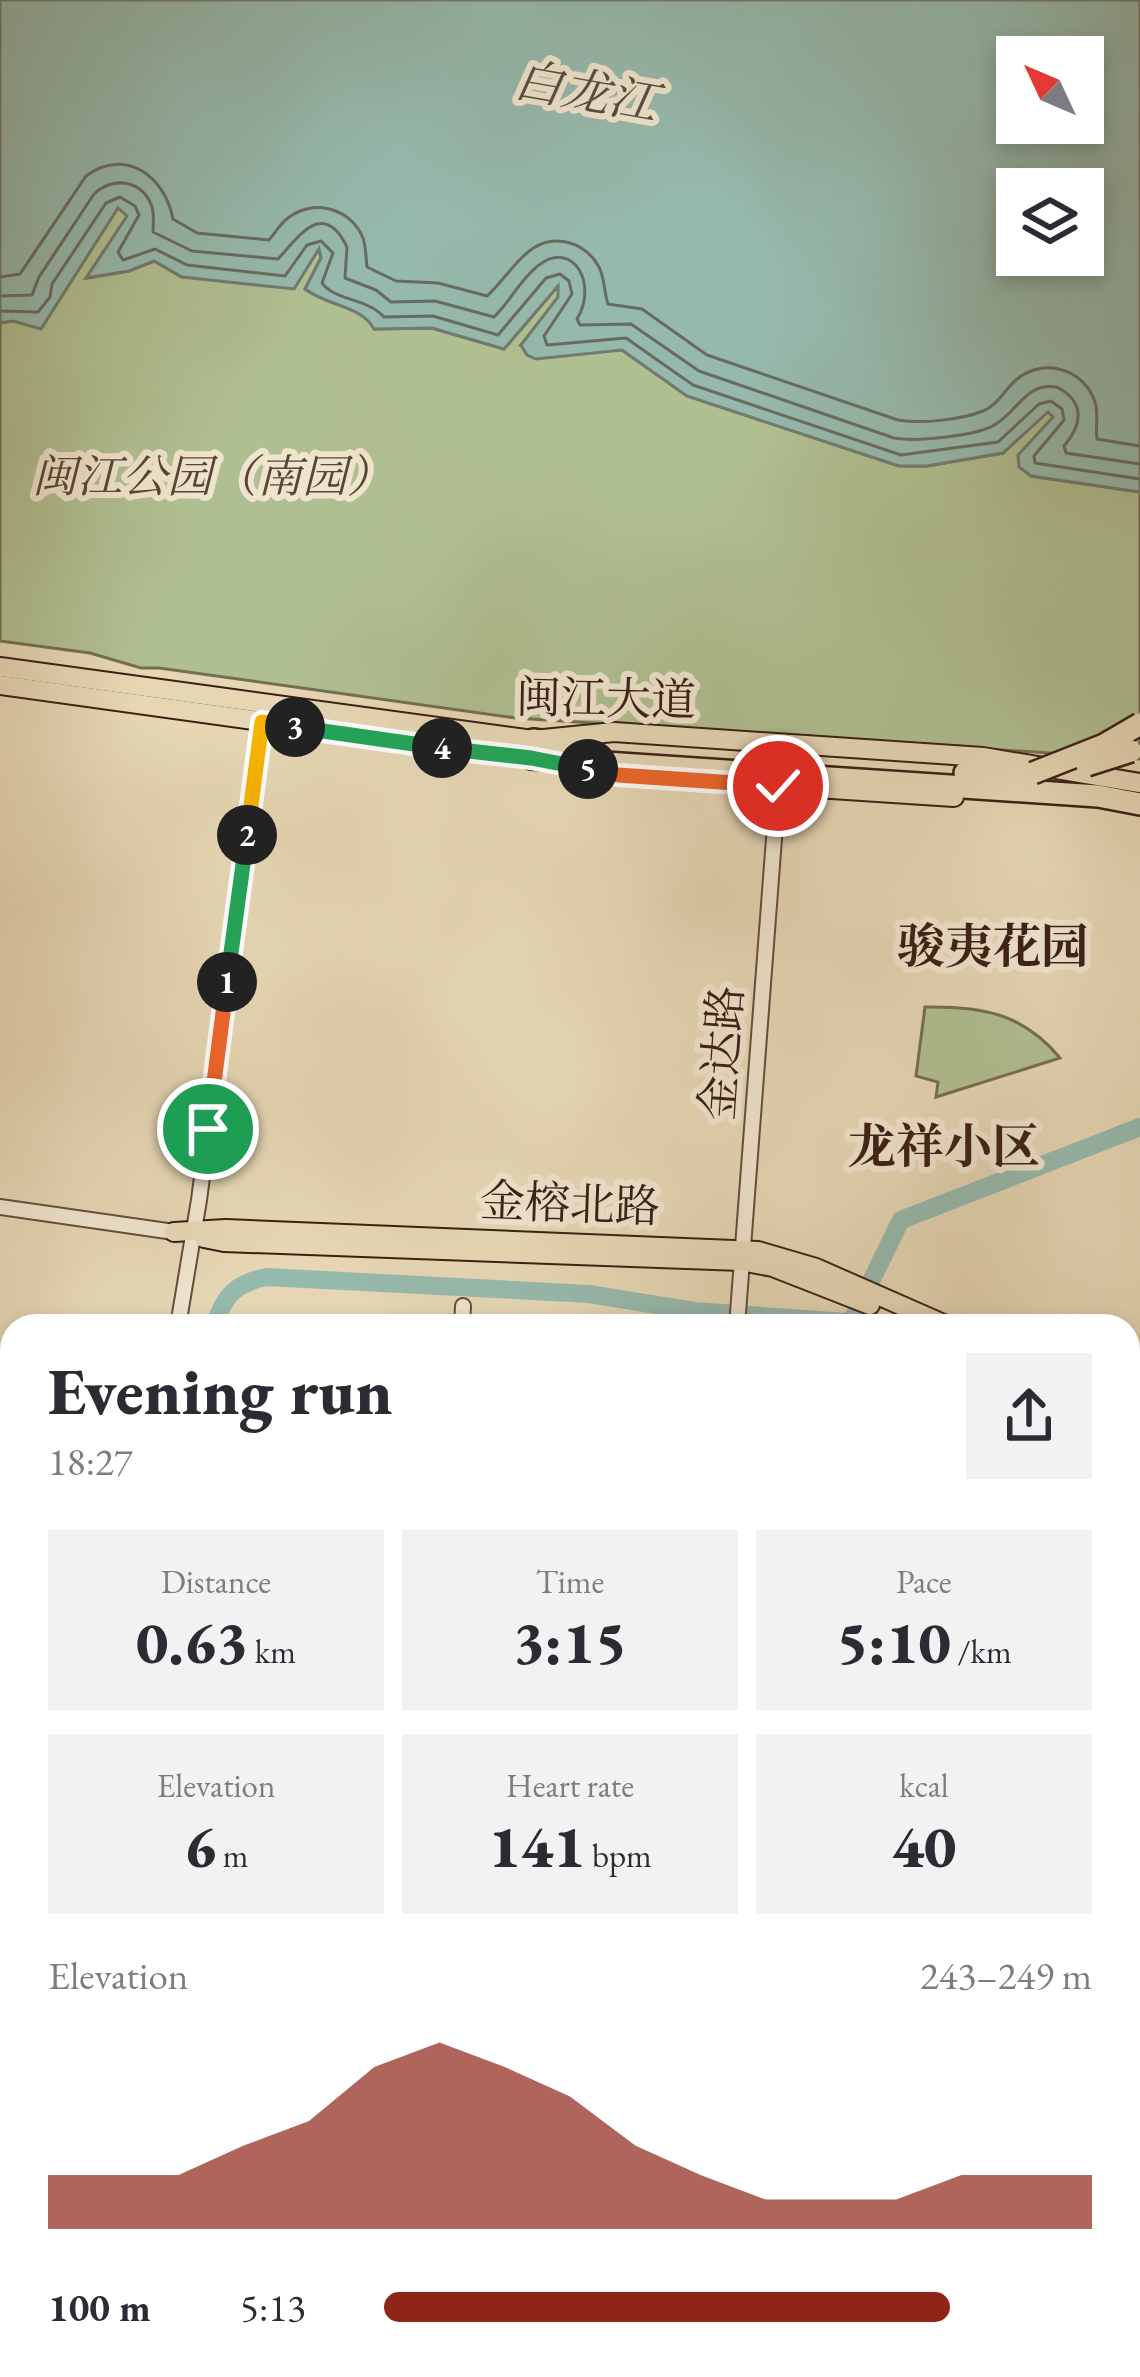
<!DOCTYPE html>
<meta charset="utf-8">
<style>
:root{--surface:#fff;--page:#f2f2f3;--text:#2b2b33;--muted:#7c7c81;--accent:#8f2418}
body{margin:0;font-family:"EB Garamond","Noto Serif SC",serif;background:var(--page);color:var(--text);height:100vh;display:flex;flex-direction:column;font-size:45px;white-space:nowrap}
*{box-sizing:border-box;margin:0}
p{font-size:39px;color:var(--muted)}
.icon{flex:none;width:66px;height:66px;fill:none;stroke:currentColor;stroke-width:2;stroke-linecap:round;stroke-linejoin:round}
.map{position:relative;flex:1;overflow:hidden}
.details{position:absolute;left:0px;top:1314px;width:1140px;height:1065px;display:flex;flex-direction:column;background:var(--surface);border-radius:36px 36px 0 0;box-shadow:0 6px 18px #0003}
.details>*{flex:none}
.needle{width:78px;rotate:314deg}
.tools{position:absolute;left:996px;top:36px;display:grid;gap:24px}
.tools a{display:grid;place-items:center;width:108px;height:108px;border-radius:0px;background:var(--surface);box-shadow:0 6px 18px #0003;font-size:60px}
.pin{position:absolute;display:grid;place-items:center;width:102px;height:102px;color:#fff;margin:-51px;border:6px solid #fff;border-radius:50%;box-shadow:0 3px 12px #0007}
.km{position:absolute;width:60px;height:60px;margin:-30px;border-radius:50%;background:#222;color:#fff;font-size:33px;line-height:60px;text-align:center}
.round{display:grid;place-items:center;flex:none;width:126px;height:126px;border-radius:0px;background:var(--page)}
.summary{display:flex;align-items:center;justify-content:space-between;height:204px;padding:0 48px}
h1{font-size:66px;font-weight:800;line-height:90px}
.stats{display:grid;grid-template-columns:repeat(3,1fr);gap:18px;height:204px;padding:12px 48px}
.stats div{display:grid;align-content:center;border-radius:0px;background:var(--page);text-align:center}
.stats b{font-size:60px;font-weight:800}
.stats small{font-size:33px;font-weight:400}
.stats p{font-size:33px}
.chart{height:336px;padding:24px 48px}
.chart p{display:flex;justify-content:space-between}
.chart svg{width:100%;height:216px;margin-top:12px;fill:var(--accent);opacity:.7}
ul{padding:0 48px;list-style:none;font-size:39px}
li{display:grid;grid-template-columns:192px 144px 1fr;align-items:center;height:90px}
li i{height:30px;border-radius:15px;background:var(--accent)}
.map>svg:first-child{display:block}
</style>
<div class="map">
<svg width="1140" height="2377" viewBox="0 0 1140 2377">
<rect width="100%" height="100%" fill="#e6d6b4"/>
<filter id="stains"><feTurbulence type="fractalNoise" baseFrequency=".00167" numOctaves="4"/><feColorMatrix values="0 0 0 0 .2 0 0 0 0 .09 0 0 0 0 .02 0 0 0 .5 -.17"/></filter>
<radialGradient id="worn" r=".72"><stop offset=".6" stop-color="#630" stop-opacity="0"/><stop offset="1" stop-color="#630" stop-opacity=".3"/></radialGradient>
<!-- green -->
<g fill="#b0bf91" stroke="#756f52" stroke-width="3">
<path d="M117,207L128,215L88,278L129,271L154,261L182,277L221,279L319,248L321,258L305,289C329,307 361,305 375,329L432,328L504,349L558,286L559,297L521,345L622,350L687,396L899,466H927L1003,453L1048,411L1054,417L1019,455L1031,476L1140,492V759L516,718L159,668H141L90,653L0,641V323C60,312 87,254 117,207Z"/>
<path d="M925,1007C981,1006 1023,1013 1060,1058L936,1097L938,1082L916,1076Z"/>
</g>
<!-- water -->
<path fill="#96b9ad" stroke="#717b70" stroke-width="3" fill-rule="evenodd" d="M0,0H1140V492L1031,476L1019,467L1018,455L1053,417L1048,412L1003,453L927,466H899L687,396L622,350L536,359L527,355L521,345L558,297V286L504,349L432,328L374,329C362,306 328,306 305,289L321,258L319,249L294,289L182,277L154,261L129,271L86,278L127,216L118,208L41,329L13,321L0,323ZM1017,57H1083V123H1017ZM1017,189H1083V255H1017Z"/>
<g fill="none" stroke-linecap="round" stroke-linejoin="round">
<!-- shore -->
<g stroke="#686c60" stroke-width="3">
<path d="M0,277L20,274L86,176C125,147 165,176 173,219L197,233L269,240C275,233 280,224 288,218C313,198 351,208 363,238C366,247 366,258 367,267L396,281L438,283L487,296C512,274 529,231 570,243C583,247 593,256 599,267C605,279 604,293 608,304L642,309L707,355L898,420C921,424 960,420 983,411C997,406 1006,388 1017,379C1044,357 1084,369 1095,402C1099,414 1095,427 1097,439L1140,446"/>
<path d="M0,296L32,295L39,277L94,194C112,177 140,179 151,204C155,213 153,224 153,232L192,251L278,259C297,239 323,197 347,247L345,278L376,290L391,302L435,301L494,317C510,302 521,278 539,265C574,239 598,285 577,319L580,325L631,324L699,371L894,438C916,442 978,436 996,424C1019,410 1026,382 1057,387C1085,402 1083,424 1064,446L1066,453L1140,464"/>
<path d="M0,311L38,312L50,297L52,284L106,203L120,197L135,206L139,215L118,252L123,260L155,249L187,265L285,276L307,245L321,241L333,253L322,283C335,301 367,298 384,317L433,316L498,335L546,278L560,274L569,281L572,294L544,336L547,345L626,338L693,385L901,455L998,442L1039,404L1051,401L1062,409L1064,420L1034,456L1035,463L1140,479"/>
</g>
<!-- river -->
<g stroke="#96b9ad" stroke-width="18">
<path d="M215,1326C223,1296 236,1283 267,1277L589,1294L694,1311L846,1322L853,1318L901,1220L1140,1127"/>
<polyline points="0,1831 12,1830"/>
</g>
<defs>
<g id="minor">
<polyline points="0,1207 174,1232"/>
<polyline points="178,1326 199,1200 262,722"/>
<polyline points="462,1326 463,1306"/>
<polyline points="737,1326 778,786"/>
<polyline points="0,1455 12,1457"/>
<polyline points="123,2377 125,2367"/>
<polyline points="585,2377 595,2367"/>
</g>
<g id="major">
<polyline points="0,667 533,740 614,732 983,757 1140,783"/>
<polyline points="0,685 542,760"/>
<polyline points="587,769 618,775 954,797"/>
<polyline points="174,1232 226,1229 758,1251 816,1268 948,1326"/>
<polyline points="204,1238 224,1242 741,1261 773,1267 870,1305"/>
<polyline points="1128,1403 1140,1408"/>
<polyline points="1128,1417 1140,1422"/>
<polyline points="0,1858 12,1860"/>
<polyline points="1128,1976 1140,1977"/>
<polyline points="1128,1993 1140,1994"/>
<polyline points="1128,2206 1140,2183"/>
<polyline points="1128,2311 1140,2288"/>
<polyline points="1029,2377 1035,2367"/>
<polyline points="1089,2377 1095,2367"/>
</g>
<g id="highway">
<polyline points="533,740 592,748"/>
<polyline points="531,758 1098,796 1140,804"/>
<polyline points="965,773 1033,773"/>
<polyline points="1128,2234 1140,2211"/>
<polyline points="1128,2283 1140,2261"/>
<polyline points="1045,2377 1051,2367"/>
<polyline points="1072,2377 1078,2367"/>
</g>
</defs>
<!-- minor casing -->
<use href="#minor" stroke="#654d3c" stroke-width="18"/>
<!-- major casing -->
<use href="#major" stroke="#3a1f14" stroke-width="22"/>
<!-- highway casing -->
<use href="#highway" stroke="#3a1f14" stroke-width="26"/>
<!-- minor -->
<use href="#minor" stroke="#efe4ce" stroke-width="14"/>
<!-- major -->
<use href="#major" stroke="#e6d6b4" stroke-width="18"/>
<!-- highway -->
<use href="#highway" stroke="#e6d6b4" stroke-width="21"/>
<defs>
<g id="highway-bridge">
<polyline points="1087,765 1131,751"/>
<polyline points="1033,773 1104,745 1140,724"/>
</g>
</defs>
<!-- highway-bridge casing -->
<use href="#highway-bridge" stroke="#3a1f14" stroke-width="26" stroke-linecap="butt"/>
<!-- highway-bridge -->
<use href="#highway-bridge" stroke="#e6d6b4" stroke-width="21"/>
</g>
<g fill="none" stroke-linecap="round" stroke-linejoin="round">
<defs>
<polyline id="split-1" points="208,1129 227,982"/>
<polyline id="split-2" points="227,982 247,835"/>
<polyline id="split-3" points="247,835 262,722 295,727"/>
<polyline id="split-4" points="295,727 442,748"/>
<polyline id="split-5" points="442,748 531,758 588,769"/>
<polyline id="split-6" points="588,769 618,775 735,783"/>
<polyline id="split-7" points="735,783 778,786"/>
</defs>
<!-- split-1 casing -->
<use href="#split-1" stroke="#fff" stroke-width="24"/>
<!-- split-2 casing -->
<use href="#split-2" stroke="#fff" stroke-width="24"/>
<!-- split-3 casing -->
<use href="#split-3" stroke="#fff" stroke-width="24"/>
<!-- split-4 casing -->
<use href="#split-4" stroke="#fff" stroke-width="24"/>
<!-- split-5 casing -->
<use href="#split-5" stroke="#fff" stroke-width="24"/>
<!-- split-6 casing -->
<use href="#split-6" stroke="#fff" stroke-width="24"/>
<!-- split-7 casing -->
<use href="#split-7" stroke="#fff" stroke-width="24"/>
<!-- split-1 -->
<use href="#split-1" stroke="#f0652b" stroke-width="15"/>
<!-- split-2 -->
<use href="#split-2" stroke="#22a559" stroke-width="15"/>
<!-- split-3 -->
<use href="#split-3" stroke="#f5b400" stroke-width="15"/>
<!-- split-4 -->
<use href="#split-4" stroke="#22a559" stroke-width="15"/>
<!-- split-5 -->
<use href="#split-5" stroke="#22a559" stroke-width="15"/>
<!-- split-6 -->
<use href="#split-6" stroke="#f0652b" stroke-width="15"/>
<!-- split-7 -->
<use href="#split-7" stroke="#f5b400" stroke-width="15"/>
</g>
<g text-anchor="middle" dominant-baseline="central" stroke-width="12" stroke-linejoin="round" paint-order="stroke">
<!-- park labels -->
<g font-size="45" font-style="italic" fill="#584733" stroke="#efe4ce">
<text x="212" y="476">闽江公园（南园）</text>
</g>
<!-- street labels -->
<g font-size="45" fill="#3a1f14" stroke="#efe4ce">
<text transform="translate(606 698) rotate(1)">闽江大道</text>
<text transform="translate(721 1053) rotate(-86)">金达路</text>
<text transform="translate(570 1203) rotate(2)">金榕北路</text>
</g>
<!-- water labels -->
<g font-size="48" font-style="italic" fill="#564d42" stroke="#efe4ce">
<text transform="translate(586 91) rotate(10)">白龙江</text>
</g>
<!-- neighbourhood labels -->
<g font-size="48" font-weight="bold" fill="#3a1f14" stroke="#efe4ce">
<text x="993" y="946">骏夷花园</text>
<text x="944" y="1146">龙祥小区</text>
</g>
</g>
<rect width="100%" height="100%" filter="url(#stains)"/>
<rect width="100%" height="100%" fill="url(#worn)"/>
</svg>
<div class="tools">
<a><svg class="needle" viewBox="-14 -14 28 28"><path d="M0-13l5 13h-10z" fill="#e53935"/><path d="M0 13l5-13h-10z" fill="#7c7c81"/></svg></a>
<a><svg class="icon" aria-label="layers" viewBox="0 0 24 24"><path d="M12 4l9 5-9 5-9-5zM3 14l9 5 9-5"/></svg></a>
</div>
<div class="pin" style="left:208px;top:1129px;background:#1e9e55"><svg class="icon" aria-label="arrive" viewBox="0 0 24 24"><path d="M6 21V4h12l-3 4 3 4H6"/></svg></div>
<div class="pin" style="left:778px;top:786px;background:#d93025"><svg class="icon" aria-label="check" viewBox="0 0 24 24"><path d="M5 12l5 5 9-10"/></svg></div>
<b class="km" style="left:227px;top:982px">1</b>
<b class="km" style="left:247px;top:835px">2</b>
<b class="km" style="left:295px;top:727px">3</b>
<b class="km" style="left:442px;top:748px">4</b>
<b class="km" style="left:588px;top:769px">5</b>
<section class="details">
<div class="summary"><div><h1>Evening run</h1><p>18:27</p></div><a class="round"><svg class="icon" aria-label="share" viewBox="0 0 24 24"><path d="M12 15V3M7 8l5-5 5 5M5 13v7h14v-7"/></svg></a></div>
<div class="stats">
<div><p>Distance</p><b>0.63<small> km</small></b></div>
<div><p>Time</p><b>3:15</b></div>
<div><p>Pace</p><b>5:10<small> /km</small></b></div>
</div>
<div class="stats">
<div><p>Elevation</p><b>6<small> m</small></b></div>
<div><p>Heart rate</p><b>141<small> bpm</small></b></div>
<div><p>kcal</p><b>40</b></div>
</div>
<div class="chart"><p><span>Elevation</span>243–249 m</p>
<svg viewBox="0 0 160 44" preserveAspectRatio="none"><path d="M0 44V33L10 33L20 33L30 27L40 22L50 11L60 6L70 11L80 17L90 27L100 33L110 38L120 38L130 38L140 33L150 33L160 33V44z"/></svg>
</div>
<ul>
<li><b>100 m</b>5:13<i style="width:80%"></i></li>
</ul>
</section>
</div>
